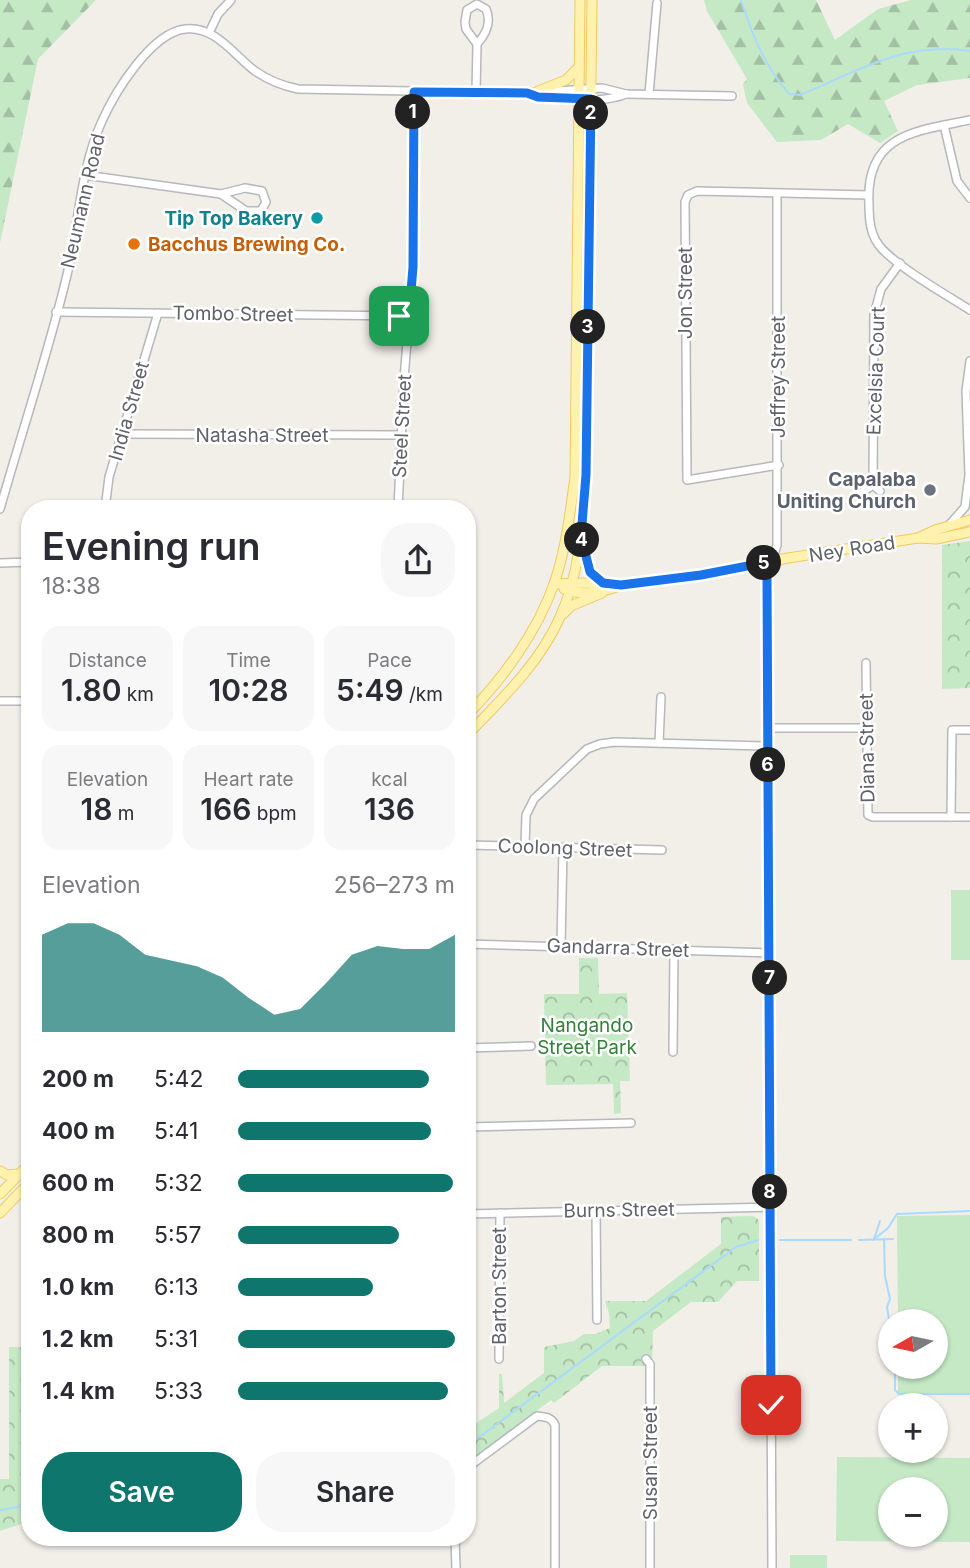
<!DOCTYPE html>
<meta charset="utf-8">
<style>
:root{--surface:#fff;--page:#f7f7f7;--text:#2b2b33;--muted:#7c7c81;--accent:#0f766e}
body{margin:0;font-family:Inter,sans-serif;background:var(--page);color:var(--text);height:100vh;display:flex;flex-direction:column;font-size:26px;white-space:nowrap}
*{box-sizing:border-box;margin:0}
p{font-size:23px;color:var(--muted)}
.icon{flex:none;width:38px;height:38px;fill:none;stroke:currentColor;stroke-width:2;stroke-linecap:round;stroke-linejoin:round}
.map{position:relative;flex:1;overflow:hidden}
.details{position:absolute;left:21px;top:500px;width:455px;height:1046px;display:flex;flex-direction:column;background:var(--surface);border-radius:28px;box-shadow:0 2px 5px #0004}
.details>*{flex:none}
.needle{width:46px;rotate:261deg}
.controls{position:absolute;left:878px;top:1309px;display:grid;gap:14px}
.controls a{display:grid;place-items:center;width:70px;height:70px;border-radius:50%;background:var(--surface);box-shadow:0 2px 5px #0004;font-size:35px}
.pin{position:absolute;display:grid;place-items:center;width:60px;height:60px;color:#fff;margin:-30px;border-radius:14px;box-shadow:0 4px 10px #0006}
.km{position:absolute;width:35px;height:35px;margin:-18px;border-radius:50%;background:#222;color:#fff;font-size:19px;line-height:35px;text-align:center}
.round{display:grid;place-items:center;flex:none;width:74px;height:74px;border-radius:28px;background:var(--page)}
.overview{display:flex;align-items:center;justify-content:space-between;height:119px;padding:0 21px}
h1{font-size:38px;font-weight:600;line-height:52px}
.metrics{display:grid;grid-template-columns:repeat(3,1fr);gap:10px;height:119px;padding:7px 21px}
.metrics div{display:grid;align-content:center;border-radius:18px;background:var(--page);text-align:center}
.metrics b{font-size:30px;font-weight:600}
.metrics small{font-size:19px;font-weight:400}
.metrics p{font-size:19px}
.chart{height:196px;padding:14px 21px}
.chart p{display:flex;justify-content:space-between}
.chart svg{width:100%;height:126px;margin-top:7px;fill:var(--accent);opacity:.7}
.cta{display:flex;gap:14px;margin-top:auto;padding:14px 21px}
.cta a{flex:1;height:80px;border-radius:28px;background:var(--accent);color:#fff;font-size:28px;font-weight:600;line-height:80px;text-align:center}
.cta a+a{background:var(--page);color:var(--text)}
ul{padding:0 21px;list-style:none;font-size:23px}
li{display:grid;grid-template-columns:112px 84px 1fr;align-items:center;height:52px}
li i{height:18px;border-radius:9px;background:var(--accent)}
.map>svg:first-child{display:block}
</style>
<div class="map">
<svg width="970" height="1568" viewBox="0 0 970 1568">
<defs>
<pattern id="forest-firs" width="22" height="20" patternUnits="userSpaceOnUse" patternTransform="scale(1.75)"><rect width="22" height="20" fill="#c5e8c5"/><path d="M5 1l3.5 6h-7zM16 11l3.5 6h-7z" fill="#a3c0a4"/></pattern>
<pattern id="park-crowns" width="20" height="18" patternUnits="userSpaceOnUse" patternTransform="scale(1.75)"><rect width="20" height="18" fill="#c5e8c5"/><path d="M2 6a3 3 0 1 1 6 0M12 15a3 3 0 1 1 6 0" fill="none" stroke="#a3c0a4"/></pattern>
</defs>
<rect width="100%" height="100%" fill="#f1efe8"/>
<!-- forest -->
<g fill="url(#forest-firs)">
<polygon points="0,0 96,0 38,59 0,243"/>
<polygon points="704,0 816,0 835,40 878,9 911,0 970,0 970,78 917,85 884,101 898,131 880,143 848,124 821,140 777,142 747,103 743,84 747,79 707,11"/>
</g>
<!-- park -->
<g fill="url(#park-crowns)">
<polygon points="970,541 970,688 942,689 942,545"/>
<polygon points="579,958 598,958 599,994 627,993 630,1081 620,1081 621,1113 614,1114 613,1084 546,1085 544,994 579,994"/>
<polygon points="753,1216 758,1219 759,1223 759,1281 737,1281 718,1302 691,1302 653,1331 652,1366 602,1366 554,1403 551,1400 467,1463 467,1429 499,1408 499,1374 502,1374 504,1403 544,1373 544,1347 574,1341 584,1334 596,1334 610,1328 609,1313 605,1301 646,1301 721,1244 721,1217"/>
<polygon points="30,1337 30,1359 22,1363 22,1472 30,1473 30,1521 0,1531 0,1479 9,1479 9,1347 22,1347"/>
</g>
<!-- pitch -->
<g fill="#c5e8c5" fill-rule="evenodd">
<rect x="951" y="890" width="19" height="70"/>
<polygon points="970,1215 970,1393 898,1393 898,1367 936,1367 936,1321 898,1321 897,1216"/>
<path d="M837,1457L970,1458V1542L836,1541ZM936,1489V1535H891V1489Z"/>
<rect x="790" y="1555" width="37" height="13"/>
</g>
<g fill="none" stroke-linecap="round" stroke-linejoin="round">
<!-- stream -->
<g stroke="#aadaff" stroke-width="2">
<path d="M741,0C752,35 765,66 789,94L800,95C858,71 905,41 970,51"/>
<polyline points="874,1239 880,1221"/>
<polyline points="884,1239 885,1276 890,1299 887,1307 891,1333"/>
<polyline points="780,1240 851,1240"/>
<polyline points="859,1240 893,1239"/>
<polyline points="873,1240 888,1228 897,1214 970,1211"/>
<polyline points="895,1367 895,1390 899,1394 970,1394"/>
<polyline points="467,1446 736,1247 758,1240"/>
<polyline points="0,1510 30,1505"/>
</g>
<defs>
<g id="minor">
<path d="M477,4L486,9C492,23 486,34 477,44L466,29L465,22L467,10Z"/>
<polyline points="209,33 218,14 231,0"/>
<polyline points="476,92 477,44"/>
<path d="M527,93C548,102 605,103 626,94"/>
<polyline points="649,94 657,3"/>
<path d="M970,120C916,131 865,134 869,204C869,220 870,236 882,249C901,269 945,294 970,310"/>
<polyline points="944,125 957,181 970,198"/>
<polyline points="85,175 221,194"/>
<polygon points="245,188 262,191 266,202 261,211 246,211 221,194"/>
<polyline points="56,312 409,316"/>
<polyline points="123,434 401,435"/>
<polyline points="779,465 687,480 685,202 688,195 697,191 868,195"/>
<polyline points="880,491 873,485 874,315 881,289 900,263"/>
<polyline points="861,493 873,485"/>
<path d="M0,509C22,431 48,354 67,275C79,224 80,169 102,121C115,92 151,33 185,29C214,25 234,55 255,71C268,80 283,86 298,89L527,93L602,88L626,94L732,96"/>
<polyline points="105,509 109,477 158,313"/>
<polyline points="398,509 404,379 413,267 414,92"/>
<polyline points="949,525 965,507 969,475 966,391 970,361"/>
<polyline points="0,563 30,562"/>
<polyline points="866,663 868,815 873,817 970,817"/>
<polyline points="0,701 30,701"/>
<polyline points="768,728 866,728"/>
<polyline points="659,743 661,697"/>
<polyline points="951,817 952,730 970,730"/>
<polyline points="467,845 662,850"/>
<polyline points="525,847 526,815 534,799 587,749 600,744 615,742 768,746"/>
<polyline points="467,944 770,953"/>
<polyline points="561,946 563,848"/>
<polyline points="467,1048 531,1046"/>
<polyline points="673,1052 674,949"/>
<polyline points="467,1127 631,1123"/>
<polyline points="596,1211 597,1320"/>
<polyline points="467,1214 770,1207"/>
<polyline points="499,1359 500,1213"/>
<polyline points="646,1359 650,1364 650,1568"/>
<path d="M467,1468L537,1416C546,1417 551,1417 555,1425V1568"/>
<polyline points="455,1538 456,1568"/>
<polyline points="772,1568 767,577 777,545 777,193"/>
</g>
<g id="major">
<polyline points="538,91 566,80 579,67"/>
<polyline points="581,537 590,572 602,582"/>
<polyline points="920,537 935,530 970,520"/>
<polyline points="554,584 585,583 621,585 701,575 788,558 918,538 936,539 970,532"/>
<path d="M564,589C581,596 603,592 619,586"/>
<polyline points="563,614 571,606 602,593"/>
<path d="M467,715C503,679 537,632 554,584C566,549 570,513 575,477L580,0"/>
<path d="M467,735C501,700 540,663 560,617C580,574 583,522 586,475L592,0"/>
<polyline points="0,1171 7,1175 19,1174"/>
<polyline points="0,1194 30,1163"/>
<polyline points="0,1213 30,1182"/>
</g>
</defs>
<!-- minor casing -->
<use href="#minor" stroke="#b5b8bc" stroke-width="10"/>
<!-- major casing -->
<use href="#major" stroke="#f2c960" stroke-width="11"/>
<!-- minor -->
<use href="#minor" stroke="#fff" stroke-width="7"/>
<!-- major -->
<use href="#major" stroke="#fff2af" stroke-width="9"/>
</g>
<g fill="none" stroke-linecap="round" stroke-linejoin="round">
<defs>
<polyline id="route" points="399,316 409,316 413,267 414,92 527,93 538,97 591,99 586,475 581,536 590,572 603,583 621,585 701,575 773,561 767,577 771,1405"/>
</defs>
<!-- route casing -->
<use href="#route" stroke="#fff" stroke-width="14"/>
<!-- route -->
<use href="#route" stroke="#1a73e8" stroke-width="9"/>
</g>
<!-- markers -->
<circle fill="#0f9aa8" stroke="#fff" stroke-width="2.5" cx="317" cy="218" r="7"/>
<circle fill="#e8710a" stroke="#fff" stroke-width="2.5" cx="134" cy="244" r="7"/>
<circle fill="#6b7280" stroke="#fff" stroke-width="2.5" cx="930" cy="490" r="7"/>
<g text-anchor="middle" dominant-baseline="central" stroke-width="5" stroke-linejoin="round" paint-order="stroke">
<!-- street labels -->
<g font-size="19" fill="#5f6368" stroke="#fff">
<text transform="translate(83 201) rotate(-77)">Neumann Road</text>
<text transform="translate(685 293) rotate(-90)">Jon Street</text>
<text transform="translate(233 314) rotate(1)">Tombo Street</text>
<text transform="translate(876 371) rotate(-88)">Excelsia Court</text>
<text transform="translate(778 377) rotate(-90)">Jeffrey Street</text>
<text transform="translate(129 411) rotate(-74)">India Street</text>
<text transform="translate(402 426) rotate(-87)">Steel Street</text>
<text x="262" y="435">Natasha Street</text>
<text transform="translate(852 549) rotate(-9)">Ney Road</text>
<text transform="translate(867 748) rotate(-91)">Diana Street</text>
<text transform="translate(565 848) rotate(2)">Coolong Street</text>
<text transform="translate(618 948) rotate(2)">Gandarra Street</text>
<text transform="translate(619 1210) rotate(-1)">Burns Street</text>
<text transform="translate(499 1286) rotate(-90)">Barton Street</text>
<text transform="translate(650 1463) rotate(-90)">Susan Street</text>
</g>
<!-- culture labels -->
<g font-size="19" font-weight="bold" fill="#0d838f" stroke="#fff" text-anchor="end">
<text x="303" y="218">Tip Top Bakery</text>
</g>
<!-- food labels -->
<g font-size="19" font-weight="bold" fill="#c56008" stroke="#fff" text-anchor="start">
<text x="148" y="244">Bacchus Brewing Co.</text>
</g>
<!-- worship labels -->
<g font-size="19" font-weight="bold" fill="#5b616d" stroke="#fff" text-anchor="end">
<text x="916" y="479">Capalaba<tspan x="916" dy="22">Uniting Church</tspan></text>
</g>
<!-- park labels -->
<g font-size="19" fill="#348238" stroke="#fff">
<text x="587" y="1025">Nangando<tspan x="587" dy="22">Street Park</tspan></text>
</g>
</g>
</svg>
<div class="controls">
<a><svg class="needle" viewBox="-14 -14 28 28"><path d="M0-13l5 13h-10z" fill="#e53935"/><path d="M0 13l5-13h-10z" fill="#7c7c81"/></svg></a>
<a>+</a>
<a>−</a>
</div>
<div class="pin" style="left:399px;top:316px;background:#1e9e55"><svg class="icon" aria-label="arrive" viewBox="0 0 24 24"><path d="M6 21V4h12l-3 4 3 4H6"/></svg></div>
<div class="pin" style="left:771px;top:1405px;background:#d93025"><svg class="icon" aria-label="check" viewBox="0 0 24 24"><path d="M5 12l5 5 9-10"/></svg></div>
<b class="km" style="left:413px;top:112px">1</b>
<b class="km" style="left:591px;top:113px">2</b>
<b class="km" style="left:588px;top:327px">3</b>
<b class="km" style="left:582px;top:540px">4</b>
<b class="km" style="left:764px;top:563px">5</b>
<b class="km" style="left:768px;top:765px">6</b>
<b class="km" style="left:770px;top:978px">7</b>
<b class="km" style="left:770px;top:1192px">8</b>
<section class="details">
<div class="overview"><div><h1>Evening run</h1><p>18:38</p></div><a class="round"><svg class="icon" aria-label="share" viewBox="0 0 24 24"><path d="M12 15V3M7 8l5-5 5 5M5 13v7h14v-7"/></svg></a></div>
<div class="metrics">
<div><p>Distance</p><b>1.80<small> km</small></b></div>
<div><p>Time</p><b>10:28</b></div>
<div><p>Pace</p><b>5:49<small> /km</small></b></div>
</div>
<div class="metrics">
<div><p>Elevation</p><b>18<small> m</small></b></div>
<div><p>Heart rate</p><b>166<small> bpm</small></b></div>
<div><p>kcal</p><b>136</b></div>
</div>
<div class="chart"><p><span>Elevation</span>256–273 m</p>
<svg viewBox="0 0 160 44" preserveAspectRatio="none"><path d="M0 44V10L10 6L20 6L30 10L40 17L50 19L60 21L70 25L80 32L90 38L100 36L110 27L120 17L130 14L140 15L150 15L160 10V44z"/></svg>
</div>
<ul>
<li><b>200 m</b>5:42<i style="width:88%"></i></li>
<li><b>400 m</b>5:41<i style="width:89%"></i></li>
<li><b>600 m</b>5:32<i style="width:99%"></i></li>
<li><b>800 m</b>5:57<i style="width:74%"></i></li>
<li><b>1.0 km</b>6:13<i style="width:62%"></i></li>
<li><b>1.2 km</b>5:31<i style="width:100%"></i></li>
<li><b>1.4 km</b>5:33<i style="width:97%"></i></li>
</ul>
<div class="cta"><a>Save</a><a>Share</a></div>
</section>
</div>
